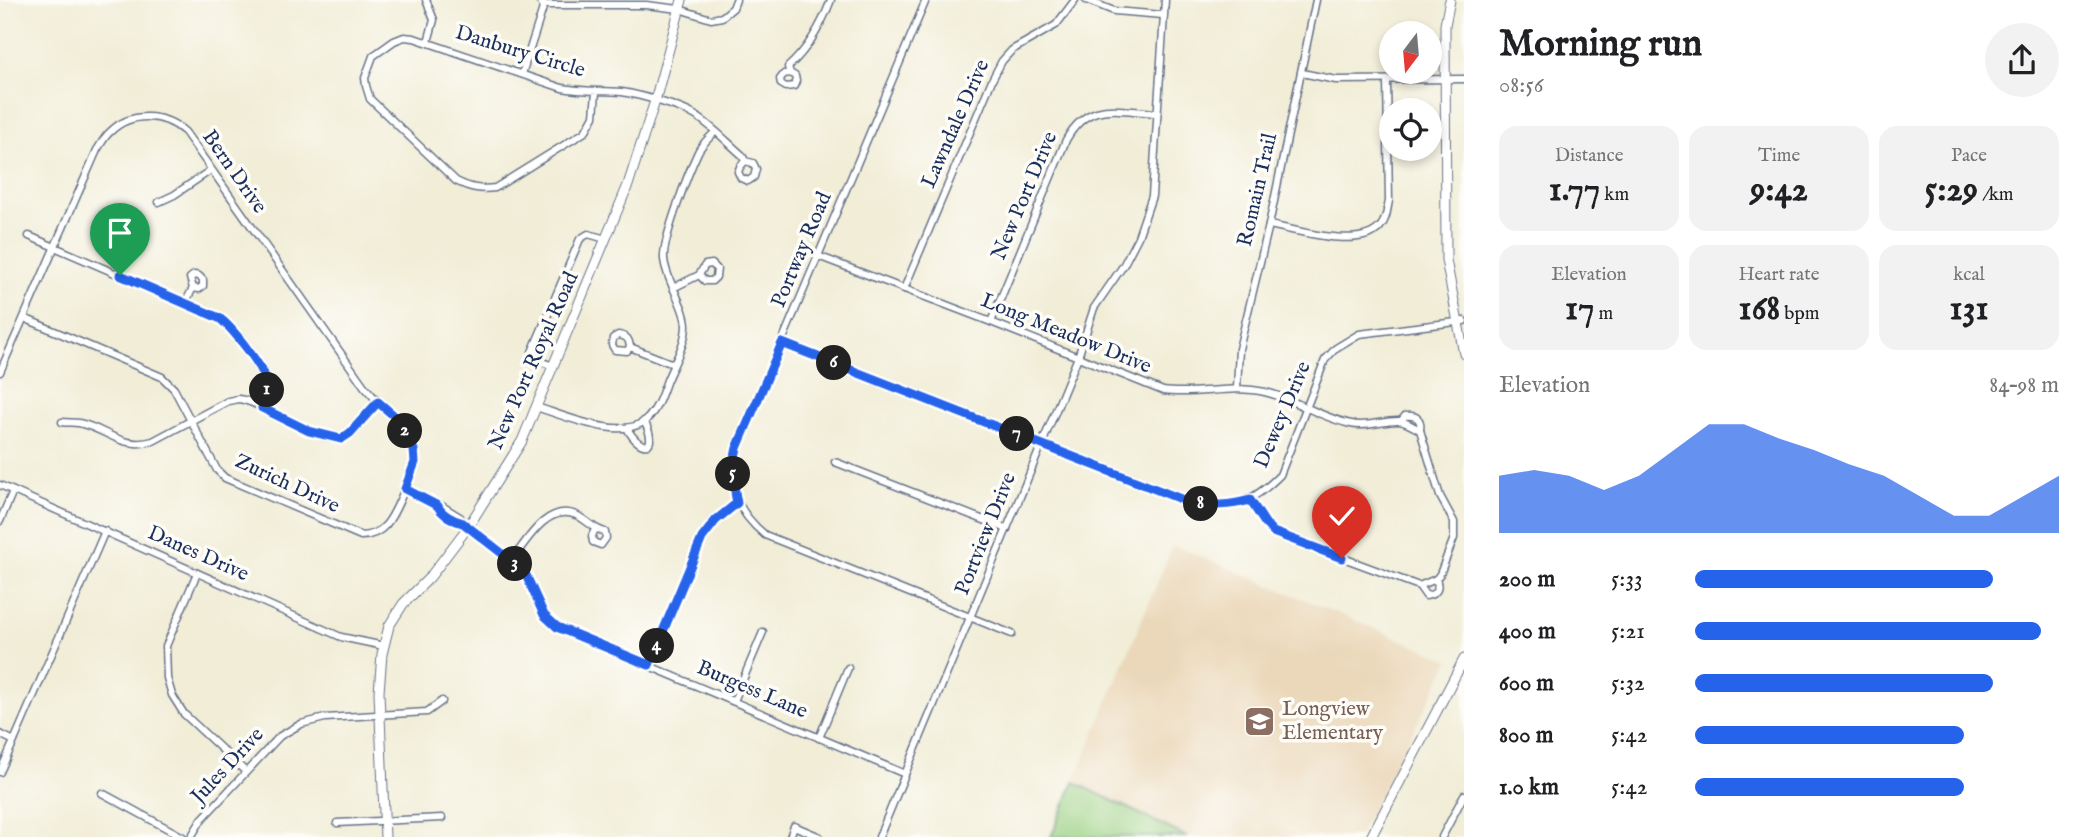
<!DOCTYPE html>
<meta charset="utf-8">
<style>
:root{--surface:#fff;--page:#f2f2f2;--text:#202124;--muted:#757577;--accent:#2563eb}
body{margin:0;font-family:"IM FELL English",serif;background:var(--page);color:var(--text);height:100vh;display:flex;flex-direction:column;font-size:26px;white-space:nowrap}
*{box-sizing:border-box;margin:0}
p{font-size:23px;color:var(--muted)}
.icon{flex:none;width:38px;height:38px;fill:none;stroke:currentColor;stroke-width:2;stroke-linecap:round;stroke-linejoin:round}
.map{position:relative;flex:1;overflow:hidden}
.side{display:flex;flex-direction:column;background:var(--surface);width:630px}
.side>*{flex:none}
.needle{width:46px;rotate:196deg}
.fabs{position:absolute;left:1379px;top:21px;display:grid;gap:14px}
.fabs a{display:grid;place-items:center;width:63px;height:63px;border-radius:50%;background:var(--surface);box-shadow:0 4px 10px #0003;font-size:35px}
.pin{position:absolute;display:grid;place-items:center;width:60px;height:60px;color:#fff;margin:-72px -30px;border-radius:50% 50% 50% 0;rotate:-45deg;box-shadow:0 0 7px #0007}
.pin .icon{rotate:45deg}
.km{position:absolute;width:35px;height:35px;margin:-18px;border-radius:50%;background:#222;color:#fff;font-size:19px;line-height:35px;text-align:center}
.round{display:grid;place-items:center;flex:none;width:74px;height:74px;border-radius:37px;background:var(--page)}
.head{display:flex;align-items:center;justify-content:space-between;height:119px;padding:0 35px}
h1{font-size:38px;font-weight:700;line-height:52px}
.figures{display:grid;grid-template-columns:repeat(3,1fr);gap:10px;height:119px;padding:7px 35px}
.figures div{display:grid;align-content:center;border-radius:18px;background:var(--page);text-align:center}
.figures b{font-size:35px;font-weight:700}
.figures small{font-size:19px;font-weight:400}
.figures p{font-size:19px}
.chart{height:196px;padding:14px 35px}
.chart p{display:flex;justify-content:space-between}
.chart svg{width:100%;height:126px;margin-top:7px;fill:var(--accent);opacity:.7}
ul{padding:0 35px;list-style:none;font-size:23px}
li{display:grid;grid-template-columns:112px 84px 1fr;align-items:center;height:52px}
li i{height:18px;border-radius:9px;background:var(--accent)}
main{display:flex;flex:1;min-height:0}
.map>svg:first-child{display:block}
</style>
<main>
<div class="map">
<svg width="1464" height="837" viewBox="0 0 1464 837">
<rect width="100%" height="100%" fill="#fdfcf7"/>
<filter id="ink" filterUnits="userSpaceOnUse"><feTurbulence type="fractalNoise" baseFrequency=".0143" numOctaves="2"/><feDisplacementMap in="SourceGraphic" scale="14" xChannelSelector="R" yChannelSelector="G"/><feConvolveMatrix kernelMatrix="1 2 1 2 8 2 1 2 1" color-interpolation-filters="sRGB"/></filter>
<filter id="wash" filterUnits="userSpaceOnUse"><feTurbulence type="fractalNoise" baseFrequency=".00686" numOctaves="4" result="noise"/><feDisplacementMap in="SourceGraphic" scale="28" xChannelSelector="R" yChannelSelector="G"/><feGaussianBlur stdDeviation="1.57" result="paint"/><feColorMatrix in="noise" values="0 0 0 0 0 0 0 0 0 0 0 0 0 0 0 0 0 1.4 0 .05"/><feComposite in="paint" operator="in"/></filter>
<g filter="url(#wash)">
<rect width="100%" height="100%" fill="#f1edd7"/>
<!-- built -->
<polygon fill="#ebd8ba" points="1173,545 1450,660 1358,837 1187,837 1074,782"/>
<!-- park -->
<polygon fill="#99cf81" stroke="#5a7f70" stroke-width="2" points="1074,782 1187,837 1051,837"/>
</g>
<g filter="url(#ink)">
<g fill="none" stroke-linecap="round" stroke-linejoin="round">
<defs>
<g id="street">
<polyline points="426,0 434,20 428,42"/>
<polyline points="538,0 544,5 646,5 679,9 711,19 722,17 733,8 736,0"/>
<path d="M926,0L737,448C728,486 734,509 765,535L1012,634"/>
<polyline points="1086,0 1114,11 1163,15"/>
<path d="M790,73L784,74L780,79L781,84L786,87L794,86L796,81L795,76L790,73L788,67C807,50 822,24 831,0"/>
<polyline points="1302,73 1336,80 1464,79"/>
<polyline points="522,74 544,5"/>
<path d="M596,92L594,116L585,132L495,188C480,190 470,188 456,181L370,99L366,86L365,78L373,56L394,41L404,37L414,38L562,88C583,92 602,90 622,92C640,95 680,106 696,116C712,126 727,142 742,155L745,161L753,163L756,169L754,177L748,181L741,178L738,172L740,167L745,161"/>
<polyline points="159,202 174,195 211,170"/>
<path d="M1269,225C1296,230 1360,250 1380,227C1387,220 1387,209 1389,201L1387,81"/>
<path d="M29,236L219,318C232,326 262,366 266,380C268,390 265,399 262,408"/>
<path d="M818,256L991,322L1163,391C1197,396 1231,384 1265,392C1295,399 1321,418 1351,424C1368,428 1383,420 1400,421C1406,422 1414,427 1420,430L1440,496L1454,522V538L1440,574L1436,579L1419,586L1273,532L1265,523L1250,500"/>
<polyline points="673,288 699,275 705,265 712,264 717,269 716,277 712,281 705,281 699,275"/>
<polyline points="904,289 992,80 1002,61 1012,50 1056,25 1075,0"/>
<polyline points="185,303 193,288 190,278 194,275 199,276 203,280 203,286 199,289 193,288"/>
<path d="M24,318L162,377L174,389L217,470L225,478L361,536C389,535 394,511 405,489"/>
<path d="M991,322L1066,140C1089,99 1116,111 1156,113"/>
<path d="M782,343L1191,503C1233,509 1250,505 1280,475L1325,360L1336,348L1359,334L1464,321"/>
<path d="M630,347L627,351L615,350L612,345L613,338L618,335C627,336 629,339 630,347L673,364"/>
<polyline points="553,366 537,360 532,352 580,239 588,234 606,239"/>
<path d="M0,372L97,150C101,144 105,136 110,132C131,111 164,113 185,132L364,386L378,402L399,420L414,450L415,462L405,489L438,506"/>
<polyline points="1237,388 1239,349 1269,225 1316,0"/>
<path d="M536,407C563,415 625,443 648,418C658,408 662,393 667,380C674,363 686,343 686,325C685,305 666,281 664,259C662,241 689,171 698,152C701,145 709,138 715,132"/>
<path d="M1401,421L1405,416C1416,415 1422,418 1420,430"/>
<path d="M62,422C67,423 74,422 79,423C107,429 122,450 153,441L228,401C230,401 237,399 239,399C265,402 322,448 344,437C357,430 368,413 378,402"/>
<path d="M627,428C641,454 660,450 644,421"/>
<polyline points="835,462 1007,529"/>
<polyline points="0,485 341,637 384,646"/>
<polygon points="438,506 442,506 460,517 463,523 439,510"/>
<polyline points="0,521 13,491"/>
<path d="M463,523C483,540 511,554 526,576C537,593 539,614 557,627L905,774"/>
<path d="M512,560C526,542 547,503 576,515C587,520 593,529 605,532L606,538L601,545L593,542L592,536L595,529"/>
<polyline points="197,573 166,646 167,678 172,695 184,714 246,772"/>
<path d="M1419,586L1426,596C1437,594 1440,589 1436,579"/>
<polyline points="649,665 702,538 716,520 737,503"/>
<polyline points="734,701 763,632"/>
<polyline points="0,734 14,741 105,531"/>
<polyline points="819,738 848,668"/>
<polyline points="0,772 14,741"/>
<polyline points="102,793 183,837"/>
<polyline points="337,823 442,818"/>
<polyline points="191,837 202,819 280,736 301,724 325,718 427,712 442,701"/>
<polyline points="790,837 794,826 820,837"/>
<polyline points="879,837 1078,357 1094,308 1123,266 1138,237 1152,196 1165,0"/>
<polyline points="1442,837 1464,795"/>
</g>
<g id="secondary">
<polyline points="1450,0 1445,25 1446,260 1464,354"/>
<polyline points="385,837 379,692 382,654 389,626 403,604 430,577 468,527 522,441 628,185 655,101 682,0"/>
<polyline points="1371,837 1464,659"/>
</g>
</defs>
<!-- street casing -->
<use href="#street" stroke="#667288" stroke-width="9"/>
<!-- secondary casing -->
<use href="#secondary" stroke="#667288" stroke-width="11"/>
<!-- street -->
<use href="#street" stroke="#fff" stroke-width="6"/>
<!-- secondary -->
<use href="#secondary" stroke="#fff" stroke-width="9"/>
</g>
</g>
<g fill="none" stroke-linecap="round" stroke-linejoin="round" filter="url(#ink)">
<defs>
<path id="route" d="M120,275L219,318C232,327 262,366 266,380C268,390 265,399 262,408L309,431L341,439L350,433L378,402L399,420L414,450L415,462L405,489L438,506C441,514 454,521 463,523L512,561L526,575L544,615L557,627L649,665L702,538L716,520L737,503C733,484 732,467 737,448L782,343L1191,503C1212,506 1229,506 1250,500L1265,523L1273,532L1342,558"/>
</defs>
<!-- route casing -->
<use href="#route" stroke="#fff" stroke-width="14"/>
<!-- route -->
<use href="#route" stroke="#2563eb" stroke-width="9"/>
</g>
<!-- icons -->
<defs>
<symbol id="school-square" viewBox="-11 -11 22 22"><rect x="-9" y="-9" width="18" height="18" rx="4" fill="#8d6e63" stroke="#fdfcf7"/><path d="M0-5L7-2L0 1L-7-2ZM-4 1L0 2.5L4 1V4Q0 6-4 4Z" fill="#fff"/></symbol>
</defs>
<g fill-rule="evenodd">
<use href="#school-square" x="1242" y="704" width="35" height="35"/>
</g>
<g text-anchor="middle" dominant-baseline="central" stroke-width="7" stroke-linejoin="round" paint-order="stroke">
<!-- street labels -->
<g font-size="21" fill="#1b2f5e" stroke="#fdfcf7">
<text transform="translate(520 52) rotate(17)">Danbury Circle</text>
<text transform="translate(956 124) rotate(-66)">Lawndale Drive</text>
<text transform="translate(234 172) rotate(55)">Bern Drive</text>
<text transform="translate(1258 190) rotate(-77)">Romain Trail</text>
<text transform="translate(1025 196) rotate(-67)">New Port Drive</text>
<text transform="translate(802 250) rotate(-67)">Portway Road</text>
<text transform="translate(1066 334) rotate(22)">Long Meadow Drive</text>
<text transform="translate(534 361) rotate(-66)">New Port Royal Road</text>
<text transform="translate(1283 415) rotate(-67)">Dewey Drive</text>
<text transform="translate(287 484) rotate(25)">Zurich Drive</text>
<text transform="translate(986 534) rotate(-68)">Portview Drive</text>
<text transform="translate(198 554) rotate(24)">Danes Drive</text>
<text transform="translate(752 690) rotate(23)">Burgess Lane</text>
<text transform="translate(228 766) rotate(-47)">Jules Drive</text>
</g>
<!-- education labels -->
<g font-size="21" fill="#785e54" stroke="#fdfcf7" text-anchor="start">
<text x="1282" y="709">Longview<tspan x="1282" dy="24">Elementary</tspan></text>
</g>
</g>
</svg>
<div class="fabs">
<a><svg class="needle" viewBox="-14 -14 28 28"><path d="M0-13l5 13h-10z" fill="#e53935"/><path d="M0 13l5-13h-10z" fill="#757577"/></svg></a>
<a><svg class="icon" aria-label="locate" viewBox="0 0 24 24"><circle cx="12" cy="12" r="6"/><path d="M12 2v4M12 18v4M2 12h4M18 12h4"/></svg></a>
</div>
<div class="pin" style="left:120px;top:275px;background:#1e9e55"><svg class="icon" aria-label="arrive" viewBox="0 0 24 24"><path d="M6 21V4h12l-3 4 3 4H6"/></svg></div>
<div class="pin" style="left:1342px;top:558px;background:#d93025"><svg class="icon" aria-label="check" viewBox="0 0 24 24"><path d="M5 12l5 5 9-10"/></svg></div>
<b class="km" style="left:267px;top:390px">1</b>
<b class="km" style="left:405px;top:431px">2</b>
<b class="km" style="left:515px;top:564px">3</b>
<b class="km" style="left:657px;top:646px">4</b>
<b class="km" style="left:733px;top:474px">5</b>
<b class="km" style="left:834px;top:363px">6</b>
<b class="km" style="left:1017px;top:434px">7</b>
<b class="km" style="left:1201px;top:504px">8</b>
</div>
<section class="side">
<div class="head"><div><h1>Morning run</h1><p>08:56</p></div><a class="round"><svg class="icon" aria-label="share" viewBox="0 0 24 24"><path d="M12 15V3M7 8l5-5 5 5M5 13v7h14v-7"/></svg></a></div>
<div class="figures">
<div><p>Distance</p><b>1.77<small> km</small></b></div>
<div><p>Time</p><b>9:42</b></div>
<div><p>Pace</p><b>5:29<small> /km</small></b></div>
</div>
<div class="figures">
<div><p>Elevation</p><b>17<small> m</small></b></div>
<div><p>Heart rate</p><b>168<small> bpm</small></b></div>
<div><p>kcal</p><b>131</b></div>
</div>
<div class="chart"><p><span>Elevation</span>84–98 m</p>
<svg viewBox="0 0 160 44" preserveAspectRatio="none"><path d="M0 44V24L10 22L20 24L30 29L40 24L50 15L60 6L70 6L80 11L90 15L100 20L110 24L120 31L130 38L140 38L150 31L160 24V44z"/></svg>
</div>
<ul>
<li><b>200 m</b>5:33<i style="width:82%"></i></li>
<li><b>400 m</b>5:21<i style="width:95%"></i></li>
<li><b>600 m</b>5:32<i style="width:82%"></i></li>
<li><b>800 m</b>5:42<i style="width:74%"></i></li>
<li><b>1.0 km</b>5:42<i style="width:74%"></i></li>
</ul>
</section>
</main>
